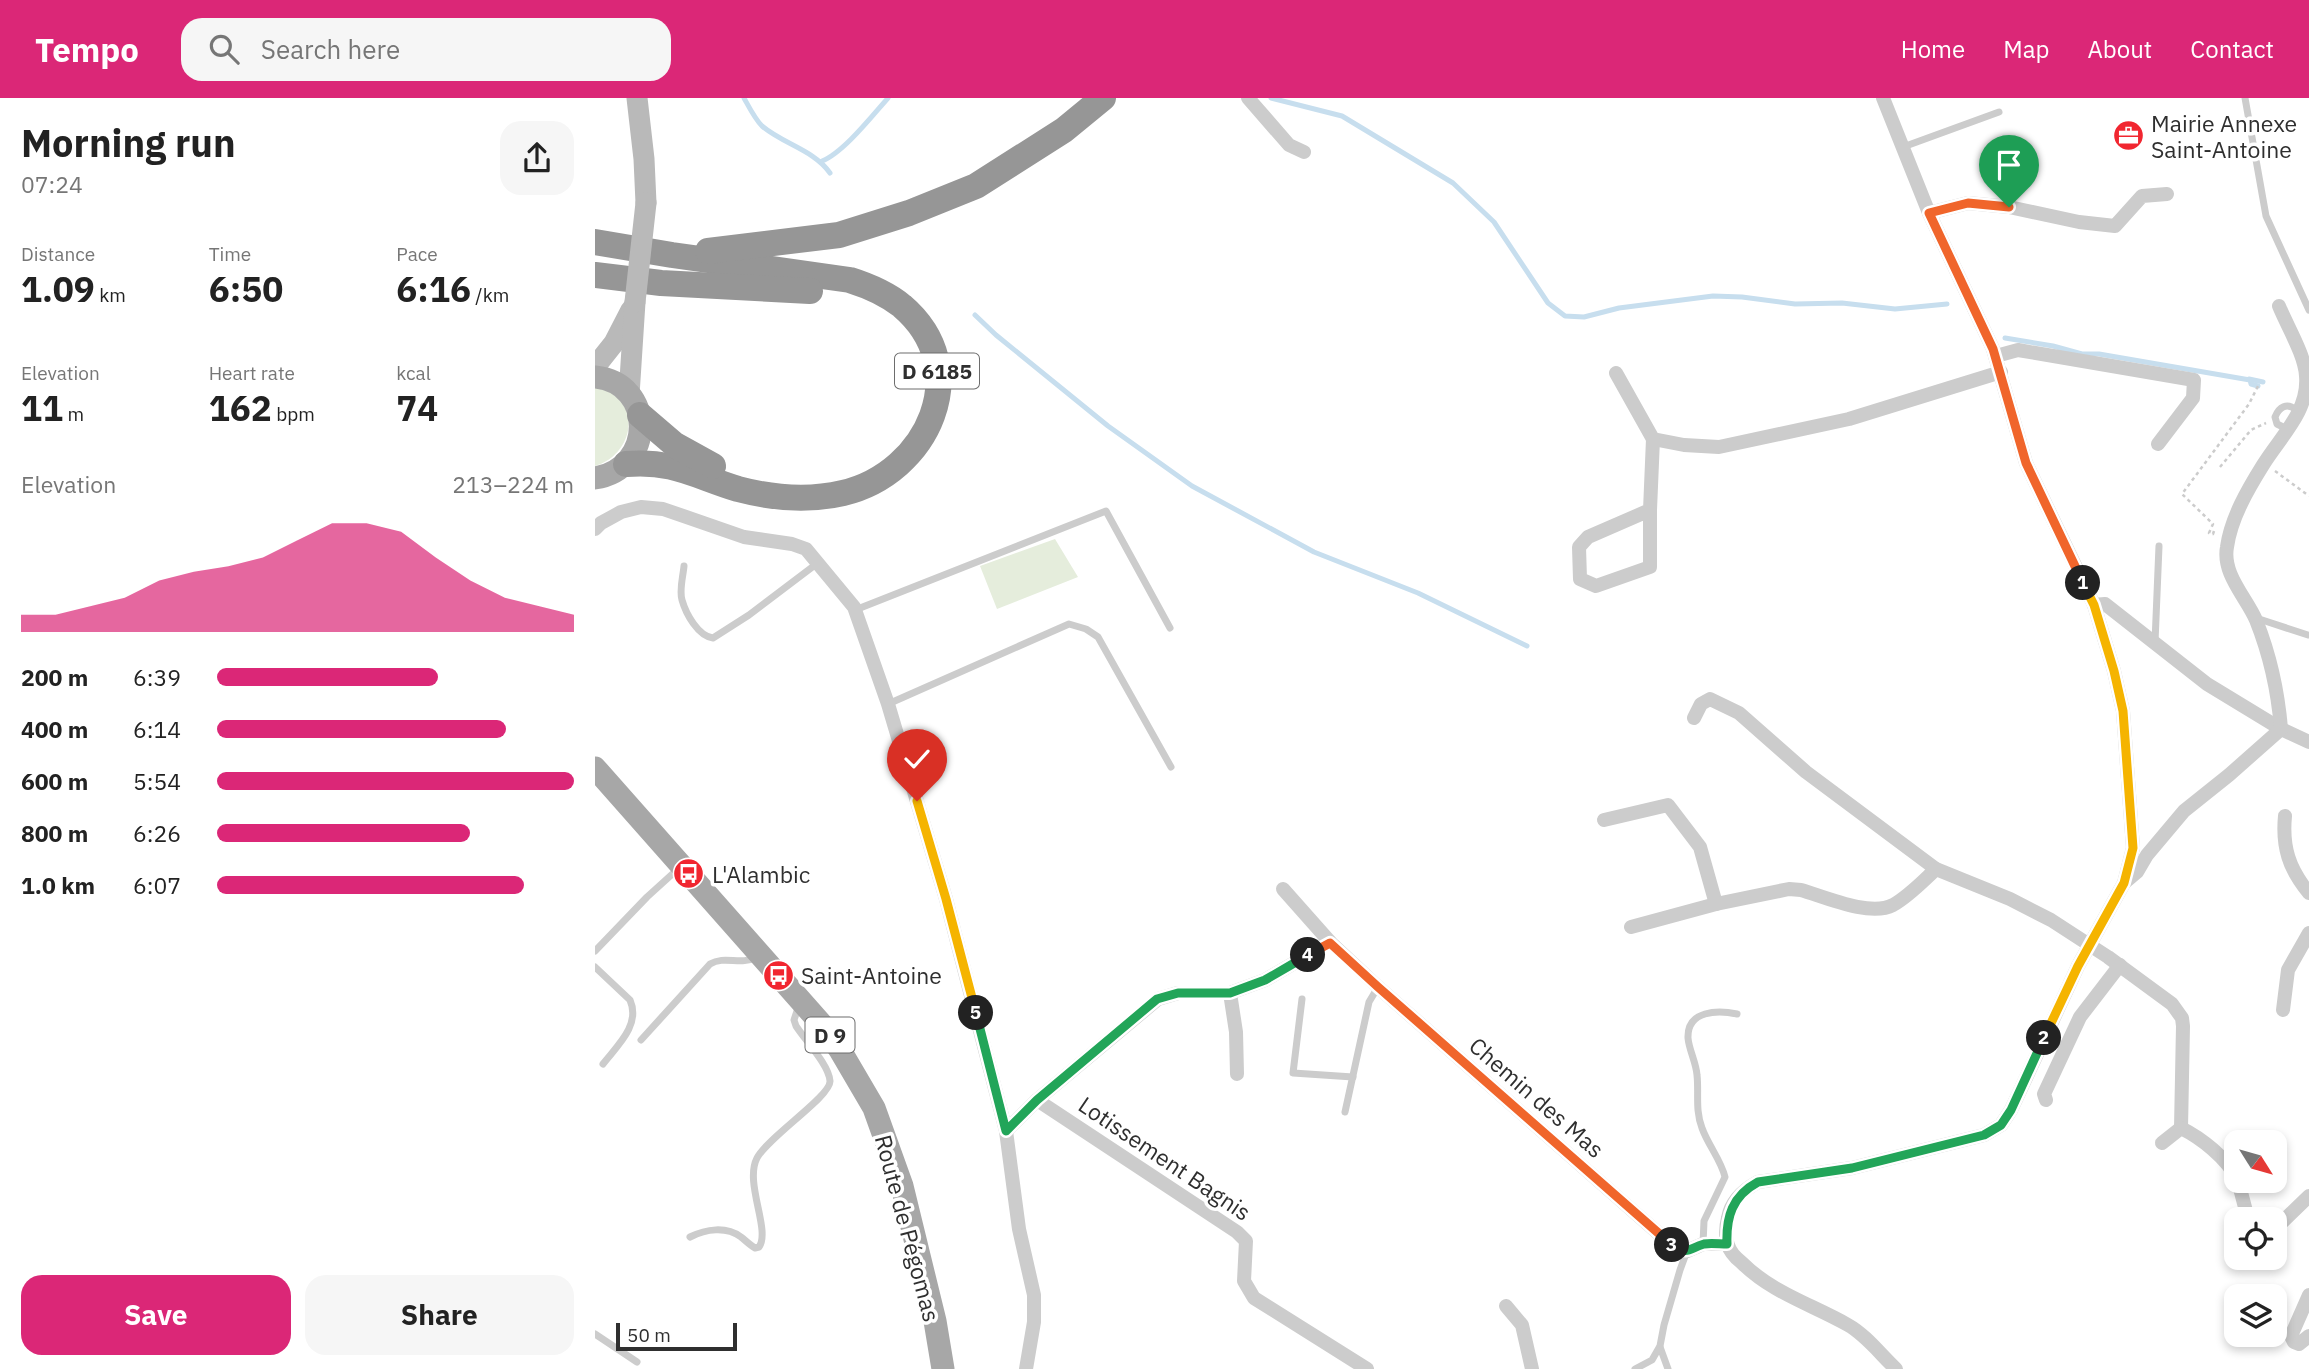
<!DOCTYPE html>
<meta charset="utf-8">
<style>
:root{--surface:#fff;--page:#f6f6f6;--text:#222;--muted:#767676;--accent:#db2777}
body{margin:0;font-family:"IBM Plex Sans",sans-serif;background:var(--page);color:var(--text);height:100vh;display:flex;flex-direction:column;font-size:26px;white-space:nowrap}
*{box-sizing:border-box;margin:0}
p{font-size:23px;color:var(--muted)}
.icon{flex:none;width:38px;height:38px;fill:none;stroke:currentColor;stroke-width:2;stroke-linecap:round;stroke-linejoin:round}
.map{position:relative;flex:1;overflow:hidden}
.side{display:flex;flex-direction:column;background:var(--surface);width:595px}
.side>*{flex:none}
.needle{width:46px;rotate:127deg}
.fabs{position:absolute;left:1629px;top:1032px;display:grid;gap:14px}
.fabs a{display:grid;place-items:center;width:63px;height:63px;border-radius:14px;background:var(--surface);box-shadow:0 4px 10px #0003;font-size:35px}
.scale{position:absolute;left:21px;bottom:18px;width:121px;box-sizing:border-box;padding-left:7px;border:4px solid #2f2f2f;border-top:0;font-size:19px;line-height:24px;white-space:nowrap;color:#2f2f2f;-webkit-text-stroke:5px #fff;paint-order:stroke}
.pin{position:absolute;display:grid;place-items:center;width:60px;height:60px;color:#fff;margin:-72px -30px;border-radius:50% 50% 50% 0;rotate:-45deg;box-shadow:0 0 7px #0007}
.pin .icon{rotate:45deg}
.km{position:absolute;width:35px;height:35px;margin:-18px;border-radius:50%;background:#222;color:#fff;font-size:19px;line-height:35px;text-align:center}
.round{display:grid;place-items:center;flex:none;width:74px;height:74px;border-radius:21px;background:var(--page)}
.summary{display:flex;align-items:center;justify-content:space-between;height:119px;padding:0 21px}
h1{font-size:38px;font-weight:700;line-height:52px}
.stats{display:grid;grid-template-columns:repeat(3,1fr);gap:10px;height:119px;padding:7px 21px}
.stats div{display:grid;align-content:center}
.stats b{font-size:35px;font-weight:700}
.stats small{font-size:19px;font-weight:400}
.stats p{font-size:19px}
.chart{height:196px;padding:14px 21px}
.chart p{display:flex;justify-content:space-between}
.chart svg{width:100%;height:126px;margin-top:7px;fill:var(--accent);opacity:.7}
.action{display:flex;gap:14px;margin-top:auto;padding:14px 21px}
.action a{flex:1;height:80px;border-radius:21px;background:var(--accent);color:#fff;font-size:28px;font-weight:700;line-height:80px;text-align:center}
.action a+a{background:var(--page);color:var(--text)}
ul{padding:0 21px;list-style:none;font-size:23px}
li{display:grid;grid-template-columns:112px 84px 1fr;align-items:center;height:52px}
li i{height:18px;border-radius:9px;background:var(--accent)}
header{display:flex;align-items:center;gap:42px;box-sizing:border-box;height:98px;padding:0 35px;background:var(--accent);color:#fff}
header strong{font-size:33px}
nav{display:flex;gap:38px;margin-inline-start:auto;font-size:24px}
.search{width:490px;height:63px;background:var(--page);display:flex;align-items:center;gap:18px;box-sizing:border-box;padding:0 24px;border-radius:21px;color:var(--muted);font-size:26px}
main{display:flex;flex:1;min-height:0}
.map>svg:first-child{display:block}
</style>
<header>
<strong>Tempo</strong>
<div class="search"><svg class="icon" aria-label="search" viewBox="0 0 24 24"><circle cx="10" cy="10" r="6"/><path d="M15 15l6 6"/></svg>Search here</div>
<nav><a>Home</a><a>Map</a><a>About</a><a>Contact</a></nav>
</header>
<main>
<section class="side">
<div class="summary"><div><h1>Morning run</h1><p>07:24</p></div><a class="round"><svg class="icon" aria-label="share" viewBox="0 0 24 24"><path d="M12 15V3M7 8l5-5 5 5M5 13v7h14v-7"/></svg></a></div>
<div class="stats">
<div><p>Distance</p><b>1.09<small> km</small></b></div>
<div><p>Time</p><b>6:50</b></div>
<div><p>Pace</p><b>6:16<small> /km</small></b></div>
</div>
<div class="stats">
<div><p>Elevation</p><b>11<small> m</small></b></div>
<div><p>Heart rate</p><b>162<small> bpm</small></b></div>
<div><p>kcal</p><b>74</b></div>
</div>
<div class="chart"><p><span>Elevation</span>213–224 m</p>
<svg viewBox="0 0 160 44" preserveAspectRatio="none"><path d="M0 44V38L10 38L20 35L30 32L40 26L50 23L60 21L70 18L80 12L90 6L100 6L110 9L120 18L130 26L140 32L150 35L160 38V44z"/></svg>
</div>
<ul>
<li><b>200 m</b>6:39<i style="width:62%"></i></li>
<li><b>400 m</b>6:14<i style="width:81%"></i></li>
<li><b>600 m</b>5:54<i style="width:100%"></i></li>
<li><b>800 m</b>6:26<i style="width:71%"></i></li>
<li><b>1.0 km</b>6:07<i style="width:86%"></i></li>
</ul>
<div class="action"><a>Save</a><a>Share</a></div>
</section>
<div class="map">
<svg width="1714" height="1271" viewBox="0 0 1714 1271">
<rect width="100%" height="100%" fill="#fff"/>
<!-- grass -->
<g fill="#e5eddc">
<path d="M0,289C5,291 11,292 16,295C48,315 33,359 0,368Z"/>
<polygon points="460,441 483,479 402,511 385,468"/>
</g>
<g fill="none" stroke-linecap="round" stroke-linejoin="round">
<!-- stream -->
<g stroke="#c7deee" stroke-width="5">
<path d="M149,0C154,9 160,21 167,28C188,46 219,52 235,75"/>
<polyline points="676,0 747,18 858,85 899,124 953,205 970,218 989,219 1024,210 1118,198 1147,199 1200,206 1247,205 1300,211 1352,206"/>
<path d="M227,63C248,55 277,18 293,0"/>
<polyline points="380,217 401,237 513,328 597,388 719,454 823,495 932,548"/>
<polyline points="1410,240 1458,248 1487,256 1504,256 1655,282 1656,286 1663,288"/>
<polyline points="1654,281 1668,284"/>
</g>
<!-- path -->
<g stroke="#ccc" stroke-width="2.5" stroke-dasharray="3.5 3.5" stroke-linecap="butt">
<polyline points="1625,369 1656,332 1671,325"/>
<polyline points="1680,373 1714,398"/>
<polyline points="1619,433 1618,436 1614,435 1618,426 1587,396 1654,306 1664,286"/>
</g>
<!-- lane -->
<g stroke="#ccc" stroke-width="7">
<polyline points="1650,0 1671,118 1714,212"/>
<polyline points="1308,49 1404,14"/>
<path d="M1692,331L1682,326L1680,319C1684,309 1692,304 1701,312L1702,316"/>
<path d="M89,468C88,479 84,492 87,502C91,516 103,538 118,540L154,517L224,464"/>
<polyline points="260,512 511,413 575,530"/>
<polyline points="1661,520 1713,537"/>
<polyline points="1560,544 1564,448"/>
<polyline points="293,606 474,526 491,531 503,539 576,669"/>
<polyline points="0,853 52,799 84,770"/>
<path d="M0,869L35,902C46,927 22,948 8,966"/>
<polyline points="707,901 698,975 758,979"/>
<path d="M46,942L115,866C130,857 146,868 161,859"/>
<polyline points="750,1014 774,904 783,889"/>
<path d="M95,1139C111,1131 131,1128 146,1139C151,1143 155,1147 160,1150L164,1149C176,1132 149,1085 162,1060C173,1039 236,998 235,983C234,967 210,942 201,928L199,922L204,907"/>
<path d="M1108,1146L1109,1123L1130,1079C1126,1062 1113,1047 1107,1030C1100,1012 1104,995 1102,977C1101,964 1094,952 1093,940C1092,912 1123,912 1142,916"/>
<polyline points="0,1236 42,1264"/>
<polyline points="1065,1249 1073,1271"/>
<polyline points="1040,1271 1057,1262 1065,1248 1069,1227 1085,1172 1092,1153"/>
</g>
<!-- street -->
<g stroke="#ccc" stroke-width="14">
<polyline points="653,0 694,47 709,54"/>
<path d="M1288,0L1334,115L1398,251L1431,365L1499,507L1519,573L1528,613L1538,750L1529,785L1483,868L1416,1012L1406,1027L1389,1037L1257,1070L1163,1084C1148,1092 1136,1104 1133,1120C1131,1128 1130,1140 1133,1147C1135,1154 1141,1160 1146,1164C1177,1195 1216,1206 1253,1227C1271,1237 1286,1257 1301,1271"/>
<polyline points="1334,115 1373,105 1414,109 1484,124 1520,128 1547,98 1572,96"/>
<polyline points="1401,258 1423,252 1599,282 1598,300 1563,346"/>
<polyline points="1021,275 1058,341 1089,347 1124,349 1254,321 1406,274"/>
<polyline points="1055,412 1055,469 1001,488 985,481 984,449 993,439 1055,412 1058,341"/>
<polyline points="0,431 6,425 26,414 46,409 68,411 149,439 197,446 211,451 259,509 293,606 351,801 411,1033 424,1131 439,1197 439,1224 431,1271"/>
<polyline points="1499,507 1510,506 1612,586 1686,631 1714,644"/>
<polyline points="1099,620 1106,606 1115,601 1144,615 1211,674 1341,771"/>
<path d="M1690,718C1687,749 1694,771 1714,795"/>
<polyline points="1009,722 1073,707 1105,749 1121,806"/>
<path d="M1529,785L1542,774L1552,757L1589,713L1634,677L1686,631C1683,593 1675,557 1661,522C1651,499 1627,476 1632,449C1636,420 1653,391 1668,367C1686,338 1714,313 1711,278C1710,257 1692,228 1684,208"/>
<polyline points="688,791 735,844"/>
<path d="M1036,829L1121,806L1194,791L1206,792C1230,799 1275,819 1298,807C1314,798 1328,783 1341,771L1415,801L1456,822L1513,859L1577,906L1587,920L1588,928L1586,1030"/>
<polyline points="635,895 641,934 642,976"/>
<polyline points="1688,912 1693,872 1714,835"/>
<polyline points="442,1002 642,1134 651,1143 649,1183 659,1200 772,1271"/>
<polyline points="1451,1002 1449,996 1485,919 1525,867"/>
<polyline points="411,1033 442,1002 563,901 583,895 635,895 670,882 735,844 783,889 1079,1149 1092,1153 1108,1146 1132,1146"/>
<path d="M1567,1045L1586,1030C1606,1040 1632,1060 1642,1081"/>
<polyline points="1643,1083 1651,1113 1658,1122"/>
<polyline points="1680,1127 1685,1126 1714,1098"/>
<polyline points="1714,1197 1696,1238 1699,1244 1704,1246 1714,1238"/>
<polyline points="911,1208 927,1227 937,1271"/>
</g>
<!-- secondary -->
<g stroke="#b9b9b9" stroke-width="21">
<polyline points="42,0 49,61 51,105"/>
<polyline points="0,269 19,245 36,212"/>
<polyline points="34,297 40,204"/>
</g>
<!-- primary -->
<g stroke="#a7a7a7" stroke-width="23">
<path d="M0,279C61,285 60,371 0,380"/>
<polyline points="0,670 229,929 245,952 279,1010 307,1088 340,1223 348,1271"/>
</g>
<!-- highway -->
<g stroke="#969696" stroke-width="26">
<path d="M0,144L77,157L255,182C274,188 291,195 307,208C381,271 333,375 248,395C214,403 177,400 143,391C100,378 79,362 31,366"/>
<polyline points="113,153 244,137 314,115 381,88 469,32 508,0"/>
<polyline points="0,177 66,185 215,193"/>
<polyline points="45,317 80,347 118,368"/>
</g>
<!-- secondary-bridge -->
<polyline stroke="#b9b9b9" stroke-width="21" points="40,204 51,105"/>
</g>
<g fill="none" stroke-linecap="round" stroke-linejoin="round">
<defs>
<polyline id="split-1" points="1414,109 1373,105 1334,115 1398,251 1431,365 1488,485"/>
<polyline id="split-2" points="1449,940 1483,868 1529,785 1538,750 1528,613 1519,573 1499,507 1488,485"/>
<path id="split-3" d="M1077,1147C1094,1158 1094,1150 1109,1146C1115,1145 1125,1146 1132,1146C1131,1119 1137,1098 1163,1084L1257,1070L1389,1037L1406,1027L1416,1012L1449,940"/>
<polyline id="split-4" points="713,857 735,845 783,889 1077,1147"/>
<polyline id="split-5" points="381,915 411,1033 442,1002 562,901 583,895 635,895 670,882 713,857"/>
<polyline id="split-6" points="322,703 351,801 381,915"/>
</defs>
<!-- split-1 casing -->
<use href="#split-1" stroke="#fff" stroke-width="14"/>
<!-- split-2 casing -->
<use href="#split-2" stroke="#fff" stroke-width="14"/>
<!-- split-3 casing -->
<use href="#split-3" stroke="#fff" stroke-width="14"/>
<!-- split-4 casing -->
<use href="#split-4" stroke="#fff" stroke-width="14"/>
<!-- split-5 casing -->
<use href="#split-5" stroke="#fff" stroke-width="14"/>
<!-- split-6 casing -->
<use href="#split-6" stroke="#fff" stroke-width="14"/>
<!-- split-1 -->
<use href="#split-1" stroke="#f0652b" stroke-width="9"/>
<!-- split-2 -->
<use href="#split-2" stroke="#f5b400" stroke-width="9"/>
<!-- split-3 -->
<use href="#split-3" stroke="#22a559" stroke-width="9"/>
<!-- split-4 -->
<use href="#split-4" stroke="#f0652b" stroke-width="9"/>
<!-- split-5 -->
<use href="#split-5" stroke="#22a559" stroke-width="9"/>
<!-- split-6 -->
<use href="#split-6" stroke="#f5b400" stroke-width="9"/>
</g>
<!-- icons -->
<defs>
<symbol id="office-disc" viewBox="-11 -11 22 22"><circle r="9.5" fill="#f12630" stroke="#fff"/><path d="M-6-3h4V-5.5h4V-3h4V5H-6ZM-1-4.5V-3h2v-1.5ZM-6 0V1H6V0Z" fill="#fff"/></symbol>
<symbol id="bus-disc" viewBox="-11 -11 22 22"><circle r="9.5" fill="#f12630" stroke="#fff"/><path d="M-5-6H5V4H4V6H2V4H-2V6H-4V4H-5ZM-3.5-4V0h7V-4ZM-3.5 1.2v1.5H-2V1.2ZM2 1.2v1.5H3.5V1.2Z" fill="#fff"/></symbol>
</defs>
<g fill-rule="evenodd">
<use href="#office-disc" x="1516" y="20" width="35" height="35"/>
<use href="#bus-disc" x="76" y="758" width="35" height="35"/>
<use href="#bus-disc" x="166" y="860" width="35" height="35"/>
</g>
<g text-anchor="middle" dominant-baseline="central" stroke-width="7" stroke-linejoin="round" paint-order="stroke">
<!-- shield labels -->
<g fill="#fff" stroke="#6d6d6d" stroke-width="2">
<rect x="300" y="255.5" width="84" height="35" rx="5"/>
<rect x="210.5" y="919.5" width="49" height="35" rx="5"/>
</g>
<g font-size="21" font-weight="bold" fill="#2f2f2f">
<text x="342" y="273">D 6185</text>
<text x="235" y="937">D 9</text>
</g>
<!-- poi labels -->
<g font-size="23" fill="#2f2f2f" stroke="#fff" text-anchor="start">
<text x="1556" y="25">Mairie Annexe<tspan x="1556" dy="26">Saint-Antoine</tspan></text>
<text x="117" y="776">L'Alambic</text>
<text x="206" y="877">Saint-Antoine</text>
</g>
<!-- street labels -->
<g font-size="23" fill="#2f2f2f" stroke="#fff">
<text transform="translate(942 999) rotate(41)">Chemin des Mas</text>
<text transform="translate(570 1060) rotate(34)">Lotissement Bagnis</text>
<text transform="translate(313 1130) rotate(75)">Route de Pégomas</text>
</g>
</g>
</svg>
<div class="fabs">
<a><svg class="needle" viewBox="-14 -14 28 28"><path d="M0-13l5 13h-10z" fill="#e53935"/><path d="M0 13l5-13h-10z" fill="#767676"/></svg></a>
<a><svg class="icon" aria-label="locate" viewBox="0 0 24 24"><circle cx="12" cy="12" r="6"/><path d="M12 2v4M12 18v4M2 12h4M18 12h4"/></svg></a>
<a><svg class="icon" aria-label="layers" viewBox="0 0 24 24"><path d="M12 4l9 5-9 5-9-5zM3 14l9 5 9-5"/></svg></a>
</div>
<div class="scale">50 m</div>
<div class="pin" style="left:1414px;top:109px;background:#1e9e55"><svg class="icon" aria-label="arrive" viewBox="0 0 24 24"><path d="M6 21V4h12l-3 4 3 4H6"/></svg></div>
<div class="pin" style="left:322px;top:703px;background:#d93025"><svg class="icon" aria-label="check" viewBox="0 0 24 24"><path d="M5 12l5 5 9-10"/></svg></div>
<b class="km" style="left:1488px;top:485px">1</b>
<b class="km" style="left:1449px;top:940px">2</b>
<b class="km" style="left:1077px;top:1147px">3</b>
<b class="km" style="left:713px;top:857px">4</b>
<b class="km" style="left:381px;top:915px">5</b>
</div>
</main>
